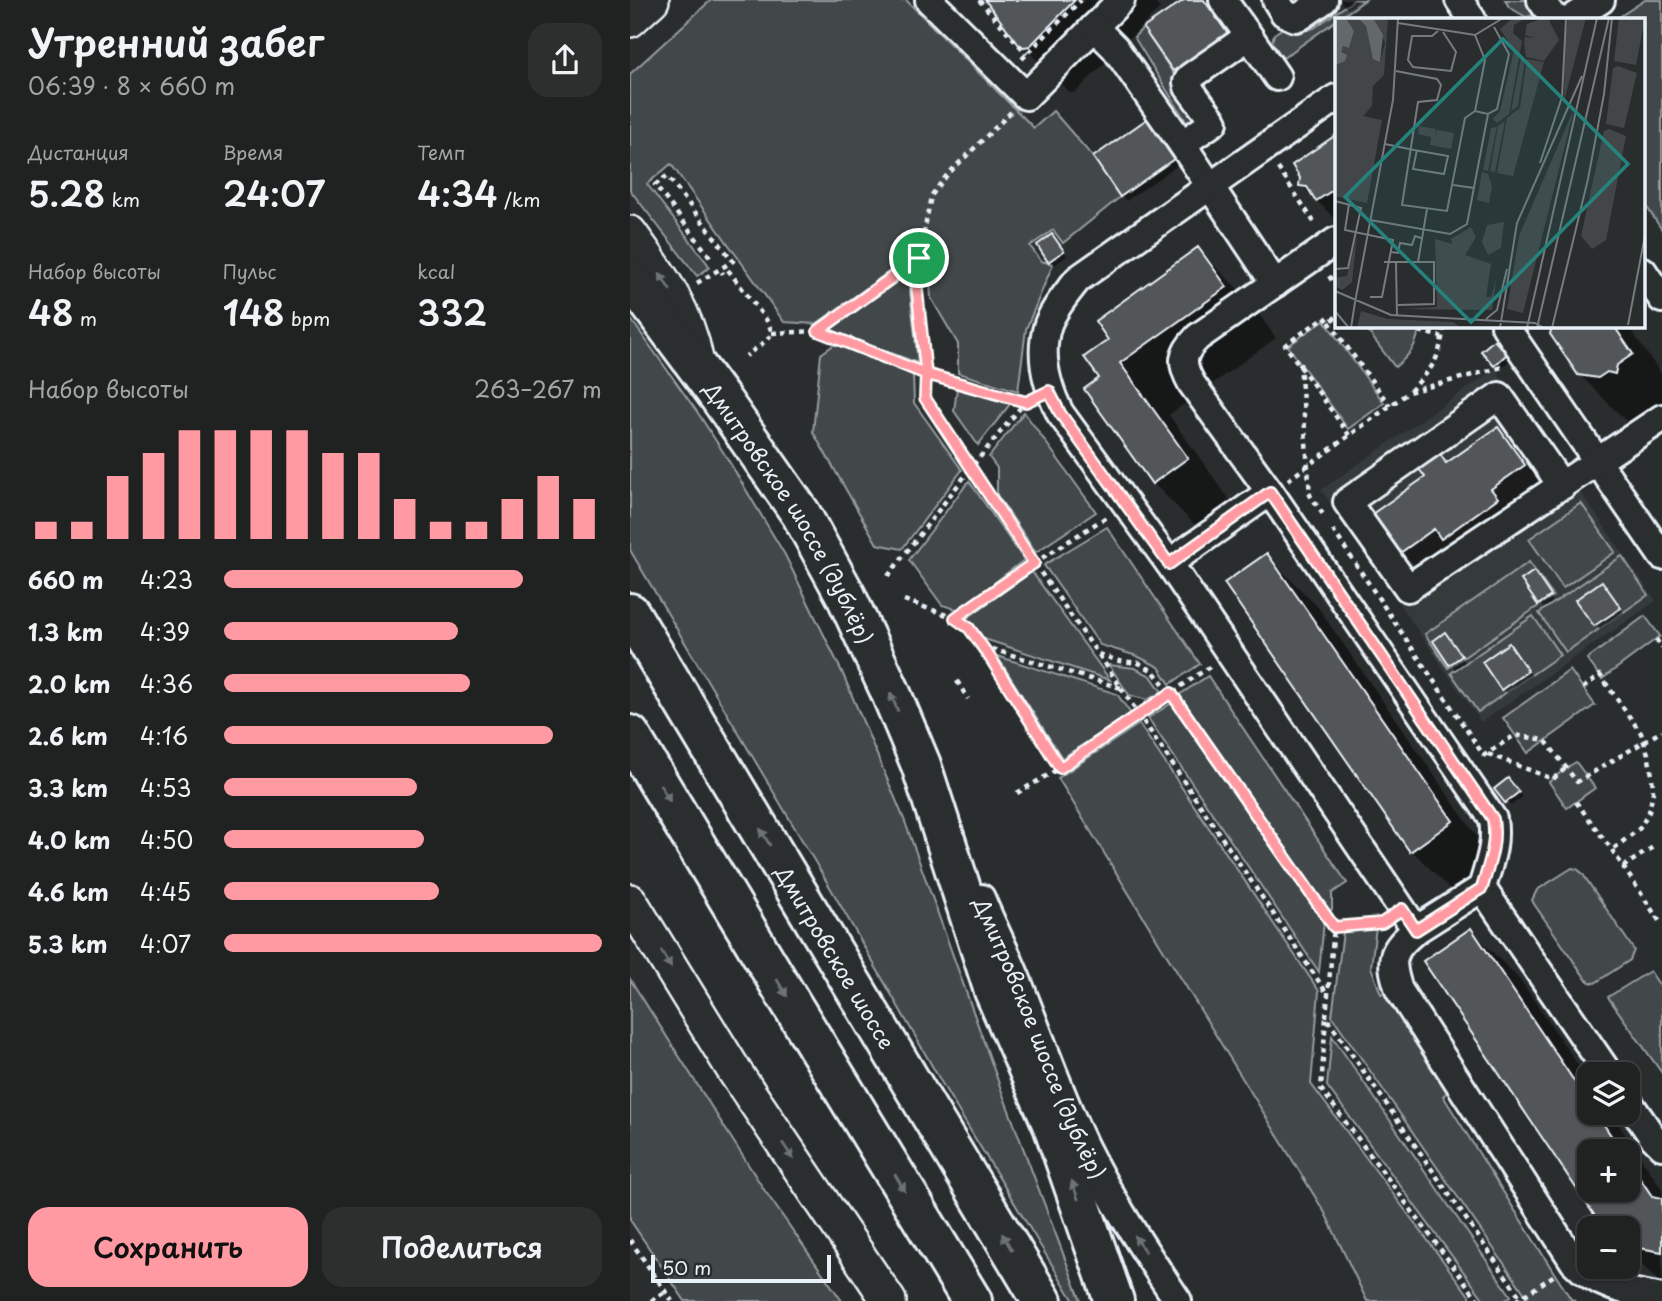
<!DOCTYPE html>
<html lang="ru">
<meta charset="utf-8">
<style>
:root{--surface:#202222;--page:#2d2f2f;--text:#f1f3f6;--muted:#a2a4a5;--line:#3d3f40;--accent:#ff9aa2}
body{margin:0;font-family:"Playpen Sans",sans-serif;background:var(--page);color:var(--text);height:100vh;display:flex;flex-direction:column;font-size:26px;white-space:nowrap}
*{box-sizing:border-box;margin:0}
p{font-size:23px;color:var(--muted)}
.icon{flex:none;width:38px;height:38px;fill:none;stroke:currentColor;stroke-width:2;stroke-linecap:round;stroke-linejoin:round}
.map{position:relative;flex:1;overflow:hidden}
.panel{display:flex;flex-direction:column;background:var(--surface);width:630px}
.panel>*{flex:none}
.tools{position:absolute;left:947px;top:1062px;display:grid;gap:14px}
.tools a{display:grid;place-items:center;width:63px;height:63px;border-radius:14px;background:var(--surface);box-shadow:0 2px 5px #0004,0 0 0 2px var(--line);font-size:35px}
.scale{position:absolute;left:21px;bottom:18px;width:180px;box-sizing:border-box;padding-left:7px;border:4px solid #e8f1f8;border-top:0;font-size:19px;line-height:24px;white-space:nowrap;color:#e8f1f8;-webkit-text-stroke:5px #2a2d2e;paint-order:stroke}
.pin{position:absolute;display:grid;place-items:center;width:60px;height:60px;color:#fff;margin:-30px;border:4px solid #fff;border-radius:50%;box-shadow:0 2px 7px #0007}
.round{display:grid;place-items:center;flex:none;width:74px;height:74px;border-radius:21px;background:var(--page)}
.head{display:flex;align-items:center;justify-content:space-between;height:119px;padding:0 28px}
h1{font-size:38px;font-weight:600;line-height:52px}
.stats{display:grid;grid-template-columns:repeat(3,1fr);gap:10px;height:119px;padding:7px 28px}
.stats div{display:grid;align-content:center}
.stats b{font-size:35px;font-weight:600}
.stats small{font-size:19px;font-weight:400}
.stats p{font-size:19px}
.chart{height:196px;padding:14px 28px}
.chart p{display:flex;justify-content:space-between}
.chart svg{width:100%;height:126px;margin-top:7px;stroke:var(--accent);stroke-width:6}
.action{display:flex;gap:14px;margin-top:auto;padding:14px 28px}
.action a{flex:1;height:80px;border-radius:21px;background:var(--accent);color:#111;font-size:28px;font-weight:600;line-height:80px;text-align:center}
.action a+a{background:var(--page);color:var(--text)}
ul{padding:0 28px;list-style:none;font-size:23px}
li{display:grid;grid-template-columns:112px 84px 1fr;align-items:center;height:52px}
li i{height:18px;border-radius:9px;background:var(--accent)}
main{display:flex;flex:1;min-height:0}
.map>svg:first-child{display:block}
</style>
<main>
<section class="panel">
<div class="head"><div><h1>Утренний забег</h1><p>06:39 · 8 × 660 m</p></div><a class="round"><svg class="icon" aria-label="share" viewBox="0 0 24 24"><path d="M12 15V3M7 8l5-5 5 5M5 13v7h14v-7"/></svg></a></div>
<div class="stats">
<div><p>Дистанция</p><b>5.28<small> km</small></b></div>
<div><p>Время</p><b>24:07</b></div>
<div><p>Темп</p><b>4:34<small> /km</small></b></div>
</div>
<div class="stats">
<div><p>Набор высоты</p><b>48<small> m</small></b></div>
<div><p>Пульс</p><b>148<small> bpm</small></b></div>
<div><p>kcal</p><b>332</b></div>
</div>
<div class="chart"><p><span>Набор высоты</span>263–267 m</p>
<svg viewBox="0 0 160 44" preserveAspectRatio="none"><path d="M5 44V38M15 44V38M25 44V22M35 44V14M45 44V6M55 44V6M65 44V6M75 44V6M85 44V14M95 44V14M105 44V30M115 44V38M125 44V38M135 44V30M145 44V22M155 44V30"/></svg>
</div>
<ul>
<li><b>660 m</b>4:23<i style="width:79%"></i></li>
<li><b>1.3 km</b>4:39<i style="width:62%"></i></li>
<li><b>2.0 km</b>4:36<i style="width:65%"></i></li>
<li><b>2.6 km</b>4:16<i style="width:87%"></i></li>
<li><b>3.3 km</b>4:53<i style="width:51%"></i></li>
<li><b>4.0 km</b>4:50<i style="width:53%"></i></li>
<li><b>4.6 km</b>4:45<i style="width:57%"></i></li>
<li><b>5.3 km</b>4:07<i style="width:100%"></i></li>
</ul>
<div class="action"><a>Сохранить</a><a>Поделиться</a></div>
</section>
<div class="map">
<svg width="1032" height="1301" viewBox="0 0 1032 1301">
<rect width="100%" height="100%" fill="#2a2d2e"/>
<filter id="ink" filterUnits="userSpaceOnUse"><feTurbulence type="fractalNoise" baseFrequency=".0143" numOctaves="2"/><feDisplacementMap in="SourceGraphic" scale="14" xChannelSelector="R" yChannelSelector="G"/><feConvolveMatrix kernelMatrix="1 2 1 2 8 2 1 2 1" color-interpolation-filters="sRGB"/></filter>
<g filter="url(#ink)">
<!-- built -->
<polygon fill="#363a3b" points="865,369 1026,601 851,722 691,490"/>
<!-- green -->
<g fill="#424648" stroke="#959ca0" stroke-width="2">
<polygon points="81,0 276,0 404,128 423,111 463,157 490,197 433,243 423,230 400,246 411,261 423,264 396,329 388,391 328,373 328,344 301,298 298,252 281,256 186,324 154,322 41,164 17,184 80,267 67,276 0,190 0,74"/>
<path d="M724,0H735L653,58L642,42L644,34L659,24C668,30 673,32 684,28Z"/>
<polygon points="875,0 900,0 905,7 904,15 896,17 879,7"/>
<polygon points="1015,0 1032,0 1032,230 1013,201 1013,19 986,19"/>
<polygon points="513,28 570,113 557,123 504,37"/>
<polygon points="282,271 280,291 288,363 200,330"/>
<polygon points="0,318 68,413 97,458 155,555 212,672 274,819 372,1092 451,1301 444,1301 317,1092 204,894 0,550"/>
<polygon points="694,320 754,403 718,429 658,346"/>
<path d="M734,326H789C788,345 779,356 765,367Z"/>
<polygon points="205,344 283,374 284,403 332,470 272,549 247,544 183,432 191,354"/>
<polygon points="327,388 380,404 348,445 324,411"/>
<polygon points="394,412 466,512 406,552 367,495 367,468 359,457"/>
<polygon points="339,481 394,560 329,610 312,605 279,560"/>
<polygon points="951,503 985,552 933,588 899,539"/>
<polygon points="477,527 570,664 540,684 529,667 507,656 470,645 414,565"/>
<polygon points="992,556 1018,595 936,652 909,613"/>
<polygon points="899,562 923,596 818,668 795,634"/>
<polygon points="401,572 402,572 480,680 351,638 336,619"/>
<polygon points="903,616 930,655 848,712 821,673"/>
<polygon points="1015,616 1030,636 972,679 957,659"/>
<polygon points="367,656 487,694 501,714 432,758"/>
<polygon points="479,665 505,668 521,676 532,692 517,700 499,695"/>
<polygon points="940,670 965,705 898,753 873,718"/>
<polygon points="578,676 717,883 702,893 702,909 698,913 549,695"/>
<polygon points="542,703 694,921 689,972 518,718"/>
<polygon points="509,724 689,991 681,1084 843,1301 737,1301 695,1213 428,778"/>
<polygon points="946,762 965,788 937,808 919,782 936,768"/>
<polygon points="942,868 947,869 952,873 1004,950 1000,960 965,983 960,982 956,979 904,904 902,900 907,890"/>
<polygon points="746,927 741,967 751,994 763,990 825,1085 813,1096 928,1279 941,1299 945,1301 900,1301 702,1016 713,932"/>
<polygon points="1020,971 1032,989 1032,1073 978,997"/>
<polygon points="0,979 135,1191 212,1301 55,1301 0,1220"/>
<polygon points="702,1036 881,1296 874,1301 855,1301 697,1086"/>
</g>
<!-- shadow -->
<g fill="#0007" fill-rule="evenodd">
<polygon points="357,0 522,0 530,8 446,92 442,93 438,91 391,44"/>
<polygon points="557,0 575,0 607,45 555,81 545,70 516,28"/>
<polygon points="688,0 730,0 718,9 709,0 697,9"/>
<polygon points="521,126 548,165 496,201 491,196"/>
<polygon points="706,137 706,220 671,185 672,177 664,166"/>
<polygon points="427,241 437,256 424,265 419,260"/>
<polygon points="568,249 619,300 646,338 539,415 607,510 574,534 523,483 472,378 481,340"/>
<polygon points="924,326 998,326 1032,375 1032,423 1000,425 949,374 921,334"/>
<polygon points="864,342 880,360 870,369 853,351"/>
<polygon points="868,429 884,445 909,482 876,505 882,515 787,568 771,552 798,478 810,456 818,464"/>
<polygon points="636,555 687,606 872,873 832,901 781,850"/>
<polygon points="906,576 923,602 914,608 910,604"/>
<polygon points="972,583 994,613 970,630 965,625"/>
<polygon points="815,634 835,662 825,669 821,664"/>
<polygon points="884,651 902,676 877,693 872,688"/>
<polygon points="883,785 892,797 881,806 876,802"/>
<path d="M841,930L891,981L959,1081V1113H981L1032,1189V1285L998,1251V1228H976L795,961ZM959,1152H998V1190H959Z"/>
</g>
<!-- building -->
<g fill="#535759" stroke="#e8f1f8" stroke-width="2">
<polygon points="355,0 445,0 400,46 394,47 389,45"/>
<polygon points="554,0 574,0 598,34 543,71 513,28"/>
<polygon points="517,119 544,159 490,197 463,157"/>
<polygon points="706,135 706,191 703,190 686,201 677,187 669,186 670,178 662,165"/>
<polygon points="422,234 434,251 418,262 407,245"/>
<polygon points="568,247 597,287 490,363 558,458 522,484 454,389 469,378 454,357 478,340 465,321"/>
<polygon points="922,326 984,326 1003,354 987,365 985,374 977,372 968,378 948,375 920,334"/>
<polygon points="864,340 877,354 864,366 851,351"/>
<polygon points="868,427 895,465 861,489 868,498 811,539 804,529 770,553 742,514 795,477 789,469 810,454 816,463"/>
<polygon points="637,553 823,821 780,852 594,583"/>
<polygon points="904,571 921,596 908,605 891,580"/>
<polygon points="972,581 991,608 964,626 945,600"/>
<polygon points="815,632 832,656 819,665 803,641"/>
<polygon points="879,643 898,671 871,690 852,662"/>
<polygon points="878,778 889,792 875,803 864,789"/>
<polygon points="841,928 959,1103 959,1113 966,1113 992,1152 959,1152 959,1190 998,1190 998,1160 1022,1196 1032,1198 1032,1252 998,1246 998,1228 973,1228 793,961"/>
</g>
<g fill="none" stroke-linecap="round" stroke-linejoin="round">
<defs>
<g id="minor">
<polyline points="299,0 396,96 491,0"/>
<polyline points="646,0 654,13 665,18 671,16 694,0"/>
<polyline points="829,0 842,19"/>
<polyline points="911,0 923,17 928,19"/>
<polyline points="941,19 971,0"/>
<polyline points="464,27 485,48 552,144 645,284"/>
<polyline points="619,36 647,77"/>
<path d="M706,98L448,279C439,290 423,311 418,324C408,355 416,385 430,413L539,563L786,930C760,951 759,960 769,990L944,1262C967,1287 1000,1292 1032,1298"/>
<polyline points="552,144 584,122 558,87 557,82 560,77 619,36 593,0"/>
<path d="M706,241L568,337C551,354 550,363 562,384L640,492L863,819C867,845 859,863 852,888L786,930"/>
<polyline points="1013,271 1032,299"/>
<polyline points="875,326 1032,556"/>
<polyline points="932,486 869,396 717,502 778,588 1032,418"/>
<polyline points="539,563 640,492"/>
<polyline points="852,888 979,1074"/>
<path id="s1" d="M351,898C362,925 375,950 386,977C409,1033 428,1090 454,1145C481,1200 514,1250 548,1301"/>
<polyline points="998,1101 1022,1136 1032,1146"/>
</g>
<g id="major">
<polyline points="0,20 22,0"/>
<path d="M0,233C28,272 57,310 66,359"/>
<polyline points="0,901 105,1072 259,1301"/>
</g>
<g id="highway">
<path id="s2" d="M0,277L90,398L171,514L216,596L260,691L291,765L364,991L423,1126L484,1301"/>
<path id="s3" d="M0,613L412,1301"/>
<polyline points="0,735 156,995 342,1301"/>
</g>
</defs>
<!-- minor casing -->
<use href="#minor" stroke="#e8f1f8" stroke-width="32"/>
<!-- major casing -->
<use href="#major" stroke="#e8f1f8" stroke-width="38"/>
<!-- highway casing -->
<use href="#highway" stroke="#e8f1f8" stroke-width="44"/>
<!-- path -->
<g stroke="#e8f1f8" stroke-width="4.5" stroke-dasharray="5 5" stroke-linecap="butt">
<polyline points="349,0 397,54"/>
<polyline points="392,59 451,0"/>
<polyline points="381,112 317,175 301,196 289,259 287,290 296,374 294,398 404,563 468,654 489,661 509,663 523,671 541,693 704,927"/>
<polyline points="648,168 686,225"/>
<polyline points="98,270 138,322 142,333 137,340 116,356"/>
<polyline points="92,272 93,274"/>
<polyline points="699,276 706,286"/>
<polyline points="67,283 103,261 37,176 25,185 81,258"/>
<polyline points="706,317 699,322 695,317 655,345 719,435"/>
<polyline points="699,322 760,406"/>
<polyline points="188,331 288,259"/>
<polyline points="789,331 812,337"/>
<polyline points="142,333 188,331 296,374 395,402 399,400"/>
<polyline points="670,363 680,495 694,516"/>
<path d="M780,391C804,366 809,361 814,326"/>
<polyline points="658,480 779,392 872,367"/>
<polyline points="703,530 854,756"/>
<polyline points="258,576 341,468 395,402"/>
<polyline points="274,600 325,618 404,563 478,516"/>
<polyline points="325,618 339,628 361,659 430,768 581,666"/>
<polyline points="1026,639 1032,648"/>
<polyline points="352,646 491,688 469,655"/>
<polyline points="327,681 338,699"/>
<polyline points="491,688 698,995"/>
<polyline points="953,688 970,675 1011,733 1018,754 1022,775 1023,792 1019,812 1010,828 982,850"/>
<polyline points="858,754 923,779 936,768"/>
<polyline points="853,756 885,735 915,740 947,782 1032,731"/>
<polyline points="387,793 430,768"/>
<polyline points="946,802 982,850 1032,925"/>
<polyline points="993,867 1023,847"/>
<polyline points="696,1017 704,927 752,923"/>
<polyline points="0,1240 42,1301"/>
<polyline points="21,1301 35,1292"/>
<polyline points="849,1301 691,1089 696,1017 893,1301"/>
<polyline points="886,1301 926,1274"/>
</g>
<!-- minor -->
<use href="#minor" stroke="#2a2d2e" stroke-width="26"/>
<!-- major -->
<use href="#major" stroke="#2a2d2e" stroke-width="33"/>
<!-- highway -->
<use href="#highway" stroke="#2a2d2e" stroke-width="38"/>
</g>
<!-- one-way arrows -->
<defs><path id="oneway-solid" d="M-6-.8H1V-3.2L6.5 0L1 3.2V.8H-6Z" transform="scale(1.75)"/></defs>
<g fill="#6c7275">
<use href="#oneway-solid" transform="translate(35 282) rotate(-123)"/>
<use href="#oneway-solid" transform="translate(264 702) rotate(-113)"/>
<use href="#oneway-solid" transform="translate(35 793) rotate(59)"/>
<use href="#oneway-solid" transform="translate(135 837) rotate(-121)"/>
<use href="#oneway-solid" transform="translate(36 959) rotate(59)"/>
<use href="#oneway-solid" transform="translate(152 988) rotate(59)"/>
<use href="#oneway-solid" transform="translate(158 1151) rotate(56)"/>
<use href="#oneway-solid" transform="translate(270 1183) rotate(59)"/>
<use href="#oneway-solid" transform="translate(445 1190) rotate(-109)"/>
<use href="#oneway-solid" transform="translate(377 1242) rotate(-121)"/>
<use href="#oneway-solid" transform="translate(510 1244) rotate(-123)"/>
</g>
</g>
<g fill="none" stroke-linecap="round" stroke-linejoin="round" filter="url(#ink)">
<defs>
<path id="route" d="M289,258L287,290L296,374L295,398L404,563L325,618L339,628L361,659L430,768L541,693L704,927L752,923L772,909L786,930L852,888C859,863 867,845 863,819L640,492L539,564L430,413L419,391L396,402L296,374L188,331L289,258"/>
</defs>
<!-- route casing -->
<use href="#route" stroke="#fff" stroke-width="14"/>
<!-- route -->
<use href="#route" stroke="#ff9aa2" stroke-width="9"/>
</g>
<g text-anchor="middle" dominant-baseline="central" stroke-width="6" stroke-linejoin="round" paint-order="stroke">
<!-- street labels -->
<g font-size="21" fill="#e8f1f8" stroke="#2a2d2e">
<text stroke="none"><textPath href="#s2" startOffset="285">Дмитровское шоссе (дублёр)</textPath></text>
<text stroke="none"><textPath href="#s3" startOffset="401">Дмитровское шоссе</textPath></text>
<text stroke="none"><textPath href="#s1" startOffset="152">Дмитровское шоссе (дублёр)</textPath></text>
</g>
</g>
<!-- overview -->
<g transform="translate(705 18)">
<rect width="310" height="310" fill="#2a2d2e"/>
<path d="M11,0H23L31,8L38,37L45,44L50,25L38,0H53L49,57L38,68L37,88L28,98L47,102L32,185L0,178V47L8,28L14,30L19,13ZM178,0H191L179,7L178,15L187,23L174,96L162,105L158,101L165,93L179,32L165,11ZM209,0H213L224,22L209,43L191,39L189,25L190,19L200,20L190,17L192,6ZM233,0H251L229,83L230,15ZM284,0H310L301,47L279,43ZM186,40L190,41L183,88L176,93ZM192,41L209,44L178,158L162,155L172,100L185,90ZM283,48L302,55L289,110L271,106L278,50ZM239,91L188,295L172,291L184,218ZM170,103L160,154L155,153L163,108ZM84,108L101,111L100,120L102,112L119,115L116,131L95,127L96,119L83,116ZM162,109L153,153L148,152L156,110ZM274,111L291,118L271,222L257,231L246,218L269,113ZM147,154L153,156L157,169L154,185L142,182ZM169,204L166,230L153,237L147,224L152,207ZM136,209L141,219L130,237L156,246L151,279H156L161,262L157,292L67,291L102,289L100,221L117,226L116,221ZM22,217L17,264L7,272L0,268V260L12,258ZM26,293L53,301L118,304L126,310H22Z" fill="#424648"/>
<path d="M0,0H11L19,13L14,30L8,28L6,34L12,37L10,43L0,47ZM23,0H38L48,17L45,44L38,41L31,8Z" fill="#63686b"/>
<path fill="none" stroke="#767b7f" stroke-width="2" d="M63,5L140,17L168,0M103,13L97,18H77L73,42L78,49L116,53L121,34L108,14M140,17L150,42L140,93M61,53L102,61L106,67L102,82L83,84L67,187L112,193L130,100L140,93L153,96M50,126L79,132L113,138L109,156L78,151L82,132M205,145L227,79L231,0M118,167L139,170M0,183L26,190L13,250L0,251M14,186L10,212L58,222L47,279H35M35,202L115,216L132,206L153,96L162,91L174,36L159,9M56,234L63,235L65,225L77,227L80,218L86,220M49,244H99V286L63,287M83,244L92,191M61,245L62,298M0,273L56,297L200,305L209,310M20,284L58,82L63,0M0,293L14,310M151,301L162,292L172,251M293,307L310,217M16,310L20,284M165,310L182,205L247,58M192,310L262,0M202,310L274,0M217,310L253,161L269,76L277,0"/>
<path fill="#25827c" fill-opacity="0.15" stroke="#25827c" stroke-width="3.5" d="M168,21L293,146L136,304L10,179Z"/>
<rect width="310" height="310" fill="none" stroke="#e8f1f8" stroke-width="3.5"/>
</g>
</svg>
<div class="tools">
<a><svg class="icon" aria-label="layers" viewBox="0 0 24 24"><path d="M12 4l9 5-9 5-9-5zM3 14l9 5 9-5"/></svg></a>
<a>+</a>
<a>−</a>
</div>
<div class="scale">50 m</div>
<div class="pin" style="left:289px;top:258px;background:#1e9e55"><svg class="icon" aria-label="arrive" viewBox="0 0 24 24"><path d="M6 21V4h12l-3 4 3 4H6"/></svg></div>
</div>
</main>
